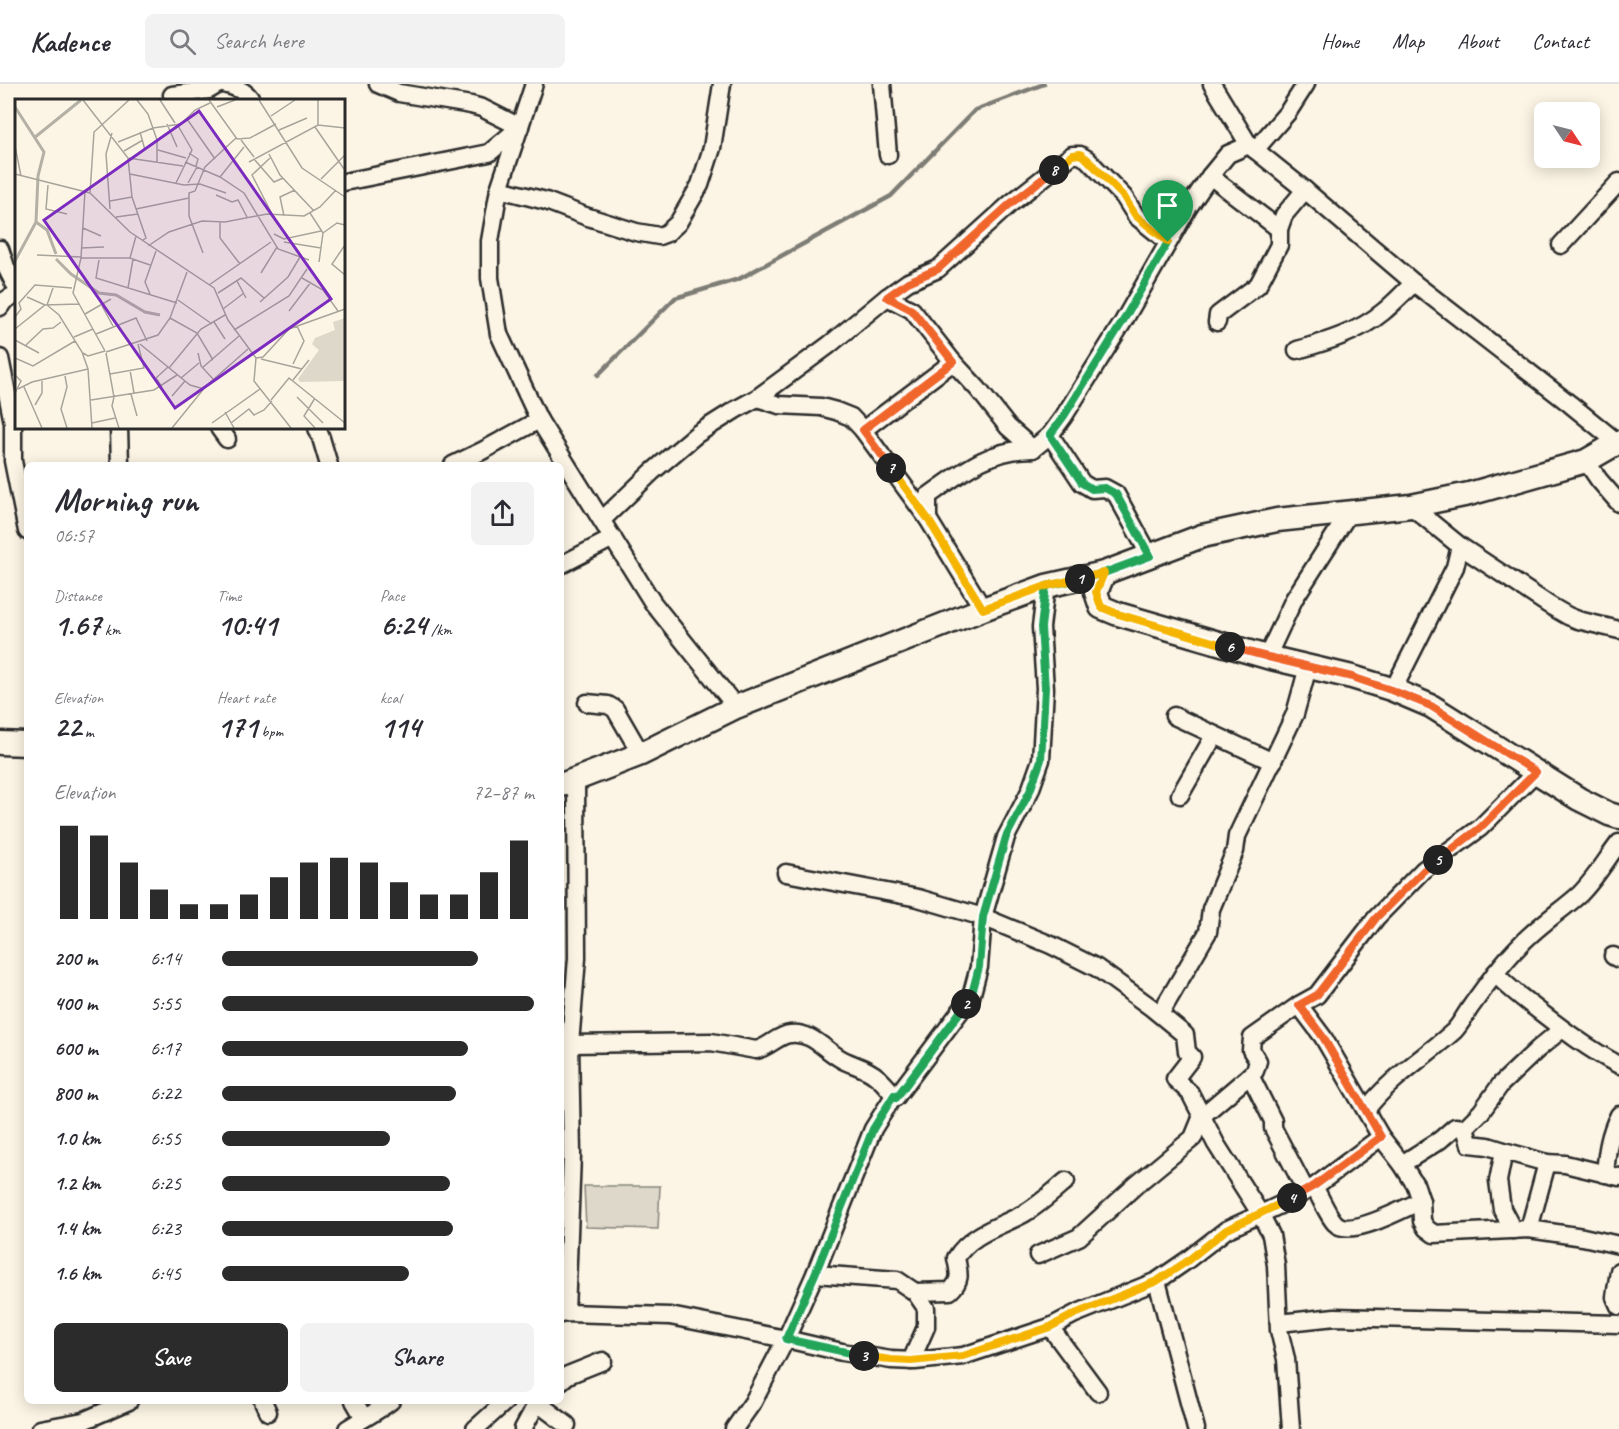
<!DOCTYPE html>
<meta charset="utf-8">
<style>
:root{--surface:#fff;--page:#f2f2f3;--text:#2b2b33;--muted:#7c7c81;--line:#e1e1e2;--accent:#2b2b2b}
body{margin:0;font-family:Caveat,sans-serif;background:var(--page);color:var(--text);height:100vh;display:flex;flex-direction:column;font-size:22px;white-space:nowrap}
*{box-sizing:border-box;margin:0}
p{font-size:20px;color:var(--muted)}
.icon{flex:none;width:33px;height:33px;fill:none;stroke:currentColor;stroke-width:2;stroke-linecap:round;stroke-linejoin:round}
.map{position:relative;flex:1;overflow:hidden}
.side{position:absolute;left:24px;top:378px;width:540px;height:942px;display:flex;flex-direction:column;background:var(--surface);border-radius:9px;box-shadow:0 3px 15px #0003}
.side>*{flex:none}
.needle{width:39px;rotate:125deg}
.controls{position:absolute;left:1534px;top:18px;display:grid;gap:12px}
.controls a{display:grid;place-items:center;width:66px;height:66px;border-radius:9px;background:var(--surface);box-shadow:0 3px 15px #0003;font-size:30px}
.pin{position:absolute;display:grid;place-items:center;width:51px;height:51px;color:#fff;margin:-62px -26px;border-radius:50% 50% 50% 0;rotate:-45deg;box-shadow:0 0 6px #0007}
.pin .icon{rotate:45deg}
.km{position:absolute;width:30px;height:30px;margin:-15px;border-radius:50%;background:#222;color:#fff;font-size:16px;line-height:30px;text-align:center}
.round{display:grid;place-items:center;flex:none;width:63px;height:63px;border-radius:9px;background:var(--page)}
.head{display:flex;align-items:center;justify-content:space-between;height:102px;padding:0 30px}
h1{font-size:33px;font-weight:700;line-height:45px}
.metrics{display:grid;grid-template-columns:repeat(3,1fr);gap:9px;height:102px;padding:6px 30px}
.metrics div{display:grid;align-content:center}
.metrics b{font-size:30px;font-weight:700}
.metrics small{font-size:16px;font-weight:400}
.metrics p{font-size:16px}
.chart{height:168px;padding:12px 30px}
.chart p{display:flex;justify-content:space-between}
.chart svg{width:100%;height:108px;margin-top:6px;stroke:var(--accent);stroke-width:6}
.action{display:flex;gap:12px;margin-top:auto;padding:12px 30px}
.action a{flex:1;height:69px;border-radius:9px;background:var(--accent);color:#fff;font-size:24px;font-weight:700;line-height:69px;text-align:center}
.action a+a{background:var(--page);color:var(--text)}
ul{padding:0 30px;list-style:none;font-size:20px}
li{display:grid;grid-template-columns:96px 72px 1fr;align-items:center;height:45px}
li i{height:15px;border-radius:8px;background:var(--accent)}
header{display:flex;align-items:center;gap:36px;box-sizing:border-box;height:84px;padding:0 30px;background:var(--surface);border-bottom:2px solid var(--line)}
header strong{font-size:28px}
nav{display:flex;gap:33px;margin-inline-start:auto;font-size:21px}
.search{width:420px;height:54px;background:var(--page);display:flex;align-items:center;gap:15px;box-sizing:border-box;padding:0 21px;border-radius:9px;color:var(--muted);font-size:22px}
.map>svg:first-child{display:block}
</style>
<header>
<strong>Kadence</strong>
<div class="search"><svg class="icon" aria-label="search" viewBox="0 0 24 24"><circle cx="10" cy="10" r="6"/><path d="M15 15l6 6"/></svg>Search here</div>
<nav><a>Home</a><a>Map</a><a>About</a><a>Contact</a></nav>
</header>
<div class="map">
<svg width="1619" height="1345" viewBox="0 0 1619 1345">
<rect width="100%" height="100%" fill="#fcf5e5"/>
<filter id="ink" filterUnits="userSpaceOnUse"><feTurbulence type="fractalNoise" baseFrequency=".0167" numOctaves="2"/><feDisplacementMap in="SourceGraphic" scale="12" xChannelSelector="R" yChannelSelector="G"/><feConvolveMatrix kernelMatrix="1 2 1 2 8 2 1 2 1" color-interpolation-filters="sRGB"/></filter>
<g filter="url(#ink)">
<!-- green -->
<polygon fill="#ded8ca" stroke="#84827a" stroke-width="1.5" points="584,1102 660,1102 658,1145 586,1143"/>
<g fill="none" stroke-linecap="round" stroke-linejoin="round">
<!-- stream -->
<polyline stroke="#7d7b74" stroke-width="4.5" points="598,291 675,214 739,195 891,112 975,26 1044,0"/>
<defs>
<g id="street">
<path d="M223,0C233,2 247,7 251,16"/>
<polyline points="534,0 499,105 490,157 490,194 499,250 539,336 653,519 736,623"/>
<polyline points="882,0 888,71"/>
<polyline points="1212,0 1249,61 1305,106 1414,199 1570,320 1618,359"/>
<polyline points="172,11 209,6 219,0"/>
<polyline points="1255,66 1288,28 1306,0"/>
<polyline points="1210,92 1279,145"/>
<polyline points="344,98 489,69 520,43 482,24 471,21 399,9 378,0"/>
<polyline points="499,105 546,117 585,132 636,148 659,152 667,149 678,139 700,101 712,64 722,0"/>
<polyline points="1561,161 1619,98"/>
<polyline points="0,165 6,183 14,199 16,200"/>
<polyline points="887,213 912,226 953,278 978,305 1008,343 1033,365"/>
<polyline points="0,223 4,217 16,210"/>
<polyline points="1217,238 1218,231 1258,201 1279,161 1279,145 1284,131 1305,106"/>
<path d="M1297,266C1326,258 1359,248 1383,228C1394,219 1403,209 1414,199"/>
<polyline points="0,274 13,339 13,377 27,447"/>
<polyline points="757,314 779,321 821,323 836,327 851,333 863,346 928,435 983,525"/>
<polyline points="119,344 120,381"/>
<polyline points="219,344 227,355"/>
<polyline points="317,344 321,354 329,381"/>
<polyline points="863,346 953,278"/>
<polyline points="1050,351 1082,399 1092,405 1105,404 1116,410 1150,472"/>
<polyline points="1586,377 1599,396 1619,419"/>
<polyline points="453,381 482,367 539,336"/>
<polyline points="1411,422 1460,462 1549,521 1568,532 1578,536 1619,546"/>
<path d="M928,435V412C962,388 989,365 1033,365L1050,351L1064,332L1123,238L1188,124L1210,92L1228,70L1249,61"/>
<polyline points="602,436 652,388 697,350 735,326 757,314 829,261 887,213 908,198 938,185 1010,120 1072,71 1080,71 1087,75 1124,113 1136,132 1168,158"/>
<polyline points="561,481 613,454"/>
<polyline points="1267,573 1294,515 1349,429"/>
<polyline points="1393,606 1455,483 1460,462"/>
<polyline points="587,619 608,621 615,625 641,670"/>
<polyline points="1174,632 1273,678"/>
<polyline points="1180,711 1214,652"/>
<polyline points="786,789 918,814 983,833 1051,861 1097,884 1152,924 1185,951 1187,968 1192,973 1175,995 1190,1009 1216,1060 1261,1131 1271,1151 1276,1181 1279,1246 1286,1275 1291,1345"/>
<polyline points="1613,872 1619,875"/>
<path d="M1495,889C1506,902 1520,912 1534,923C1561,944 1588,965 1619,981"/>
<polyline points="1299,921 1323,953 1381,1053 1402,1080 1416,1102 1421,1117 1422,1137 1426,1144 1434,1150 1529,1145 1583,1153 1619,1161"/>
<polyline points="1160,930 1208,848 1211,825 1235,767 1237,752 1295,630 1308,583"/>
<path d="M570,960L711,958L756,966C768,964 778,951 790,950C812,947 825,967 843,976C855,982 867,984 877,993C884,998 890,1007 896,1013"/>
<polyline points="1250,991 1273,1037 1273,1044 1306,1107"/>
<path d="M1366,1026C1390,994 1425,973 1454,947C1461,940 1466,929 1472,921C1487,900 1502,879 1521,860C1539,841 1561,827 1580,810C1595,795 1606,776 1619,759"/>
<polyline points="1465,1044 1481,1028 1501,1000 1538,965 1562,945"/>
<polyline points="1465,1044 1470,1060 1488,1062 1504,1067 1498,1097 1502,1125 1513,1146"/>
<polyline points="1504,1067 1547,1079 1565,1080 1619,1093"/>
<polyline points="1402,1080 1440,1056 1455,1043 1465,1044"/>
<path d="M1605,1090C1607,1067 1609,1051 1619,1031"/>
<path d="M1314,1103C1320,1112 1328,1132 1335,1139C1350,1155 1404,1124 1421,1117"/>
<polyline points="1529,1145 1547,1079"/>
<polyline points="1038,1171 1079,1153 1136,1101 1193,1054 1202,1032 1255,987 1258,977 1251,966 1252,954 1299,921 1317,911 1376,834 1423,786 1480,744 1536,688"/>
<polyline points="1619,1187 1615,1213 1619,1222"/>
<polyline points="815,1190 897,1196 915,1208 926,1224 926,1243 911,1277"/>
<polyline points="1157,1197 1196,1345"/>
<path d="M915,1208L950,1207C962,1196 959,1189 956,1174C971,1149 1002,1142 1025,1129C1040,1120 1053,1108 1066,1097"/>
<polyline points="566,1229 572,1071 570,960 577,874 576,696"/>
<polyline points="561,1230 566,1229 670,1232 786,1255 842,1268 891,1276 915,1277 963,1272 1050,1243 1075,1230 1157,1197 1186,1177 1226,1146 1280,1121 1314,1103 1381,1053"/>
<polyline points="1279,1239 1335,1233 1619,1240"/>
<polyline points="1050,1243 1098,1308"/>
<polyline points="561,1297 568,1291 603,1277"/>
<polyline points="263,1317 268,1328"/>
<polyline points="354,1317 364,1334"/>
<polyline points="535,1317 567,1341"/>
<polyline points="40,1345 83,1337 129,1317"/>
<path d="M347,1345C362,1335 377,1328 391,1317"/>
<polyline points="475,1345 506,1317"/>
<polyline points="523,1345 538,1317"/>
<polyline points="734,1345 753,1318 786,1255 815,1190 873,1045 895,1010 896,1013 971,913 979,883 983,833 1006,753 1030,707 1041,676 1045,604 1041,543 1046,502"/>
</g>
<g id="secondary">
<polyline points="1104,489 1096,508 1101,523 1118,530 1267,573 1352,593 1391,605 1431,622 1579,715 1609,730 1619,733"/>
<polyline points="0,659 27,660"/>
<polyline points="561,701 641,670 736,623 983,525 1046,502 1104,489 1202,452 1277,436 1411,422 1469,410 1586,377 1619,358"/>
</g>
</defs>
<!-- street casing -->
<use href="#street" stroke="#2b2b2b" stroke-width="21"/>
<!-- secondary casing -->
<use href="#secondary" stroke="#2b2b2b" stroke-width="27"/>
<!-- street -->
<use href="#street" stroke="#fcf5e5" stroke-width="16"/>
<!-- secondary -->
<use href="#secondary" stroke="#fcf5e5" stroke-width="22"/>
</g>
</g>
<g fill="none" stroke-linecap="round" stroke-linejoin="round" filter="url(#ink)">
<defs>
<polyline id="split-1" points="1080,495 1104,489 1150,472 1116,410 1105,404 1092,405 1082,399 1050,351 1064,332 1123,237 1168,158"/>
<polyline id="split-2" points="966,920 971,913 979,883 983,833 1006,753 1030,707 1041,676 1045,604 1041,543 1046,502 1080,495"/>
<polyline id="split-3" points="864,1272 786,1255 815,1190 873,1045 894,1011 896,1014 966,920"/>
<polyline id="split-4" points="864,1272 891,1276 911,1277 963,1272 1050,1243 1075,1230 1157,1197 1186,1178 1226,1146 1292,1114"/>
<polyline id="split-5" points="1292,1114 1314,1102 1381,1053 1323,953 1299,921 1317,911 1376,834 1424,786 1438,776"/>
<polyline id="split-6" points="1230,563 1268,573 1352,593 1391,606 1431,622 1536,688 1480,744 1438,776"/>
<polyline id="split-7" points="891,384 928,435 983,525 1046,502 1104,489 1096,508 1101,523 1118,530 1230,563"/>
<polyline id="split-8" points="891,384 863,346 953,278 912,226 887,213 908,198 938,185 1010,120 1054,86"/>
<polyline id="split-9" points="1054,86 1072,71 1080,70 1087,75 1124,113 1136,132 1168,158"/>
</defs>
<!-- split-1 casing -->
<use href="#split-1" stroke="#fff" stroke-width="12"/>
<!-- split-2 casing -->
<use href="#split-2" stroke="#fff" stroke-width="12"/>
<!-- split-3 casing -->
<use href="#split-3" stroke="#fff" stroke-width="12"/>
<!-- split-4 casing -->
<use href="#split-4" stroke="#fff" stroke-width="12"/>
<!-- split-5 casing -->
<use href="#split-5" stroke="#fff" stroke-width="12"/>
<!-- split-6 casing -->
<use href="#split-6" stroke="#fff" stroke-width="12"/>
<!-- split-7 casing -->
<use href="#split-7" stroke="#fff" stroke-width="12"/>
<!-- split-8 casing -->
<use href="#split-8" stroke="#fff" stroke-width="12"/>
<!-- split-9 casing -->
<use href="#split-9" stroke="#fff" stroke-width="12"/>
<!-- split-1 -->
<use href="#split-1" stroke="#22a559" stroke-width="8"/>
<!-- split-2 -->
<use href="#split-2" stroke="#22a559" stroke-width="8"/>
<!-- split-3 -->
<use href="#split-3" stroke="#22a559" stroke-width="8"/>
<!-- split-4 -->
<use href="#split-4" stroke="#f5b400" stroke-width="8"/>
<!-- split-5 -->
<use href="#split-5" stroke="#f0652b" stroke-width="8"/>
<!-- split-6 -->
<use href="#split-6" stroke="#f0652b" stroke-width="8"/>
<!-- split-7 -->
<use href="#split-7" stroke="#f5b400" stroke-width="8"/>
<!-- split-8 -->
<use href="#split-8" stroke="#f0652b" stroke-width="8"/>
<!-- split-9 -->
<use href="#split-9" stroke="#f5b400" stroke-width="8"/>
</g>
<!-- overview -->
<g transform="translate(15 15)">
<rect width="330" height="330" fill="#fcf5e5"/>
<path d="M330,219V282L285,283L283,280L304,251L297,245L300,239L320,231L318,223Z" fill="#ded8ca"/>
<path fill="none" stroke="#b4b0a5" stroke-width="3" d="M0,8L29,53L23,77L21,123L0,162M19,39L66,1M21,123L32,131L41,155M41,160L56,175L84,194L101,196L130,213L145,216"/>
<path fill="none" stroke="#a8a49b" stroke-width="1.5" d="M68,1L113,59L117,98L131,139L128,141M122,1L133,15L142,41V63M145,1L160,24M194,1L222,40L235,39L261,25M244,1L287,69L330,98M202,8L220,1M256,17L280,1M172,20L200,60M152,25L162,48M303,26V1M300,28L329,70M264,31L292,19M125,33L130,51M226,41L239,58M103,43L138,29L166,25L180,11L195,4M0,47L6,77M143,51L171,59M109,52L128,41M174,54L183,60L181,67M254,55L265,76L299,112M113,59L168,67M255,59L237,76L257,115M239,60L259,83L268,79M170,63L205,78L229,94L263,150L294,161M234,63L303,26L330,29M0,75L75,94L115,133L199,189L213,221L241,259L239,282L276,329M115,75L169,86L185,85L211,94M205,78L229,48M306,80L330,56M161,84L177,51L162,25M173,84L182,68M33,86L31,110L52,115M70,92L66,159L58,194L90,252M75,94L79,33L114,1M201,96L217,103L223,101L232,118M95,102L117,98M95,110L91,55L97,34M121,110L174,99M295,114L308,134L304,163M269,117L265,98L280,91M101,118L123,115M205,123V139L225,165M68,129L86,137M308,134L322,124L330,126M259,135L269,140L306,132M269,143L306,149M330,146L317,165L330,176M133,147L154,133L187,122L210,123L252,115L289,117L305,108L321,91M66,149L89,148M188,154L174,117V94L180,92L190,68L221,39M22,156L66,158M66,159H115L135,166M115,159L121,137M84,161L81,179L162,204M246,174L262,148M287,179L308,191L323,212M222,182L231,199M194,186L256,143M113,189L118,160M203,194L226,179L249,199M135,195L130,183L141,152M12,198L30,206M163,201L197,225M245,203L273,178L285,158M32,206L44,216L67,253L73,270L77,329M32,206L38,189M87,207L98,227M208,210L229,194M274,212L296,183M70,215L96,200M0,218L6,210L4,204L20,186L57,189M155,219L182,234L198,261M199,223L210,240M0,230L30,206L64,205M219,231L274,197L292,170M81,235L121,219L132,242M59,238L78,230M0,241L24,254M125,245L175,286L189,290M11,246L28,230L38,229L46,223M91,253L143,236L155,219L172,173M68,254L73,257L90,252M91,254L99,298L97,307L104,329M183,254L186,267L198,280M0,259L18,267L60,242M241,259L248,258L274,230L330,210M246,260L287,270M278,265L289,242L282,227M154,269L186,230L210,216M187,269L224,237M115,271L119,294M95,275L129,269L123,245M0,276L6,282L0,294M50,277L52,288L46,310L52,329M166,279L184,264M278,281L294,261M9,288L27,329M147,288L141,279L153,268M3,290L17,283L73,270M116,295L122,317M157,297L170,282M282,298L308,324M300,299L289,317L300,329M76,301L139,291L162,276M256,301L274,279L330,324M20,306L27,294V282M210,313L219,329M77,324L100,319M197,324L245,290M216,324L234,310L239,316L249,311L257,302M157,329L191,287L233,250"/>
<path fill="#7b2cbf" fill-opacity="0.15" stroke="#7b2cbf" stroke-width="3" d="M184,12L316,200L160,309L29,121Z"/>
<rect width="330" height="330" fill="none" stroke="#2b2b2b" stroke-width="3"/>
</g>
</svg>
<div class="controls">
<a><svg class="needle" viewBox="-14 -14 28 28"><path d="M0-13l5 13h-10z" fill="#e53935"/><path d="M0 13l5-13h-10z" fill="#7c7c81"/></svg></a>
</div>
<div class="pin" style="left:1168px;top:158px;background:#1e9e55"><svg class="icon" aria-label="arrive" viewBox="0 0 24 24"><path d="M6 21V4h12l-3 4 3 4H6"/></svg></div>
<b class="km" style="left:1080px;top:495px">1</b>
<b class="km" style="left:966px;top:920px">2</b>
<b class="km" style="left:864px;top:1272px">3</b>
<b class="km" style="left:1292px;top:1114px">4</b>
<b class="km" style="left:1438px;top:776px">5</b>
<b class="km" style="left:1230px;top:563px">6</b>
<b class="km" style="left:891px;top:384px">7</b>
<b class="km" style="left:1054px;top:86px">8</b>
<section class="side">
<div class="head"><div><h1>Morning run</h1><p>06:57</p></div><a class="round"><svg class="icon" aria-label="share" viewBox="0 0 24 24"><path d="M12 15V3M7 8l5-5 5 5M5 13v7h14v-7"/></svg></a></div>
<div class="metrics">
<div><p>Distance</p><b>1.67<small> km</small></b></div>
<div><p>Time</p><b>10:41</b></div>
<div><p>Pace</p><b>6:24<small> /km</small></b></div>
</div>
<div class="metrics">
<div><p>Elevation</p><b>22<small> m</small></b></div>
<div><p>Heart rate</p><b>171<small> bpm</small></b></div>
<div><p>kcal</p><b>114</b></div>
</div>
<div class="chart"><p><span>Elevation</span>72–87 m</p>
<svg viewBox="0 0 160 44" preserveAspectRatio="none"><path d="M5 44V6M15 44V10M25 44V21M35 44V32M45 44V38M55 44V38M65 44V34M75 44V27M85 44V21M95 44V19M105 44V21M115 44V29M125 44V34M135 44V34M145 44V25M155 44V12"/></svg>
</div>
<ul>
<li><b>200 m</b>6:14<i style="width:82%"></i></li>
<li><b>400 m</b>5:55<i style="width:100%"></i></li>
<li><b>600 m</b>6:17<i style="width:79%"></i></li>
<li><b>800 m</b>6:22<i style="width:75%"></i></li>
<li><b>1.0 km</b>6:55<i style="width:54%"></i></li>
<li><b>1.2 km</b>6:25<i style="width:73%"></i></li>
<li><b>1.4 km</b>6:23<i style="width:74%"></i></li>
<li><b>1.6 km</b>6:45<i style="width:60%"></i></li>
</ul>
<div class="action"><a>Save</a><a>Share</a></div>
</section>
</div>
